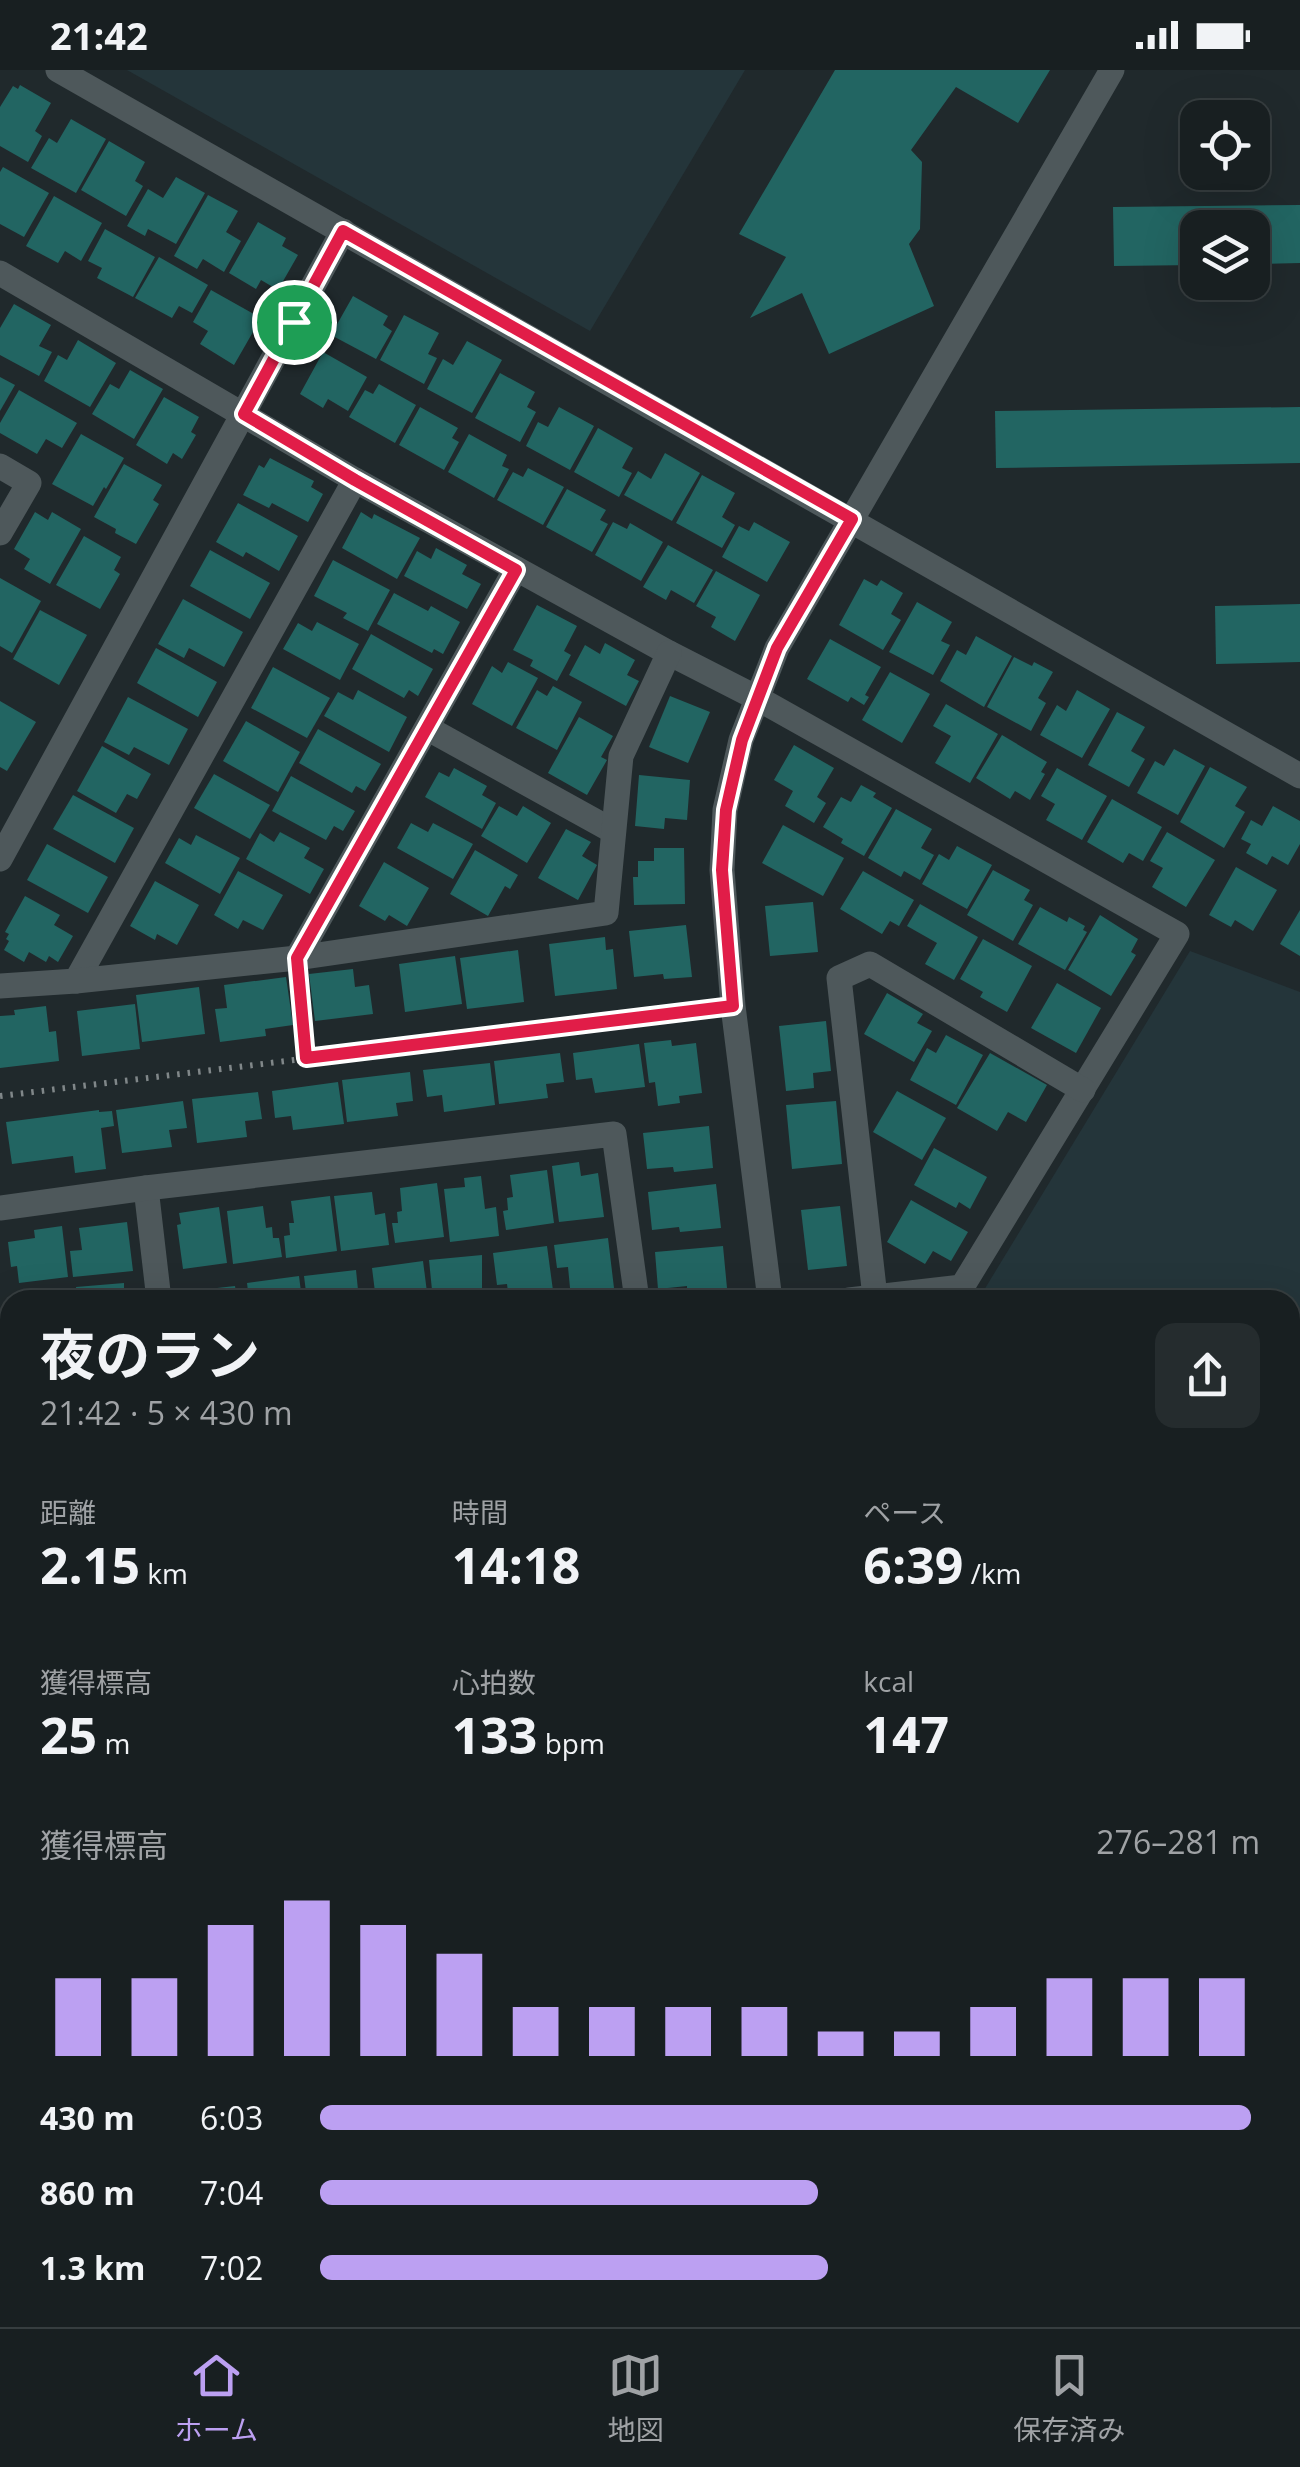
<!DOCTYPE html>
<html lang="ja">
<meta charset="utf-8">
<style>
:root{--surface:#181f21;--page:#252c2e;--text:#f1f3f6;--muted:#9fa2a5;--line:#363d3f;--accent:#bca0f2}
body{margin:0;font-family:"Open Sans","Noto Sans JP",sans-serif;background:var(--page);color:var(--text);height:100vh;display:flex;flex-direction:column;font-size:38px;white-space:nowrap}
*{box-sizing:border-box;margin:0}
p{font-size:32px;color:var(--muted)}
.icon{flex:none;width:55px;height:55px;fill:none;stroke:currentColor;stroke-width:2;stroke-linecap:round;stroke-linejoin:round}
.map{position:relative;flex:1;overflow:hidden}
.sheet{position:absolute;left:0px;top:1220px;width:1300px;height:1038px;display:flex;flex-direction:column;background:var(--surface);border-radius:30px 30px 0 0;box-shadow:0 10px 40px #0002,0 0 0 2px var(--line)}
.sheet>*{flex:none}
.tools{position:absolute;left:1180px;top:30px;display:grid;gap:20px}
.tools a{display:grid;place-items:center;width:90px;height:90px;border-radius:20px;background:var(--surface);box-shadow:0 10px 40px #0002,0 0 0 2px var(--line);font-size:50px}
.pin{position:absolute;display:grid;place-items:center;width:85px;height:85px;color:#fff;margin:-42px;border:5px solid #fff;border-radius:50%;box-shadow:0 2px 10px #0007}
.round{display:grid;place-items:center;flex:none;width:105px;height:105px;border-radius:20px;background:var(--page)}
.head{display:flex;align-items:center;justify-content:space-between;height:170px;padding:0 40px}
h1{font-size:55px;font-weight:700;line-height:75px}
.figures{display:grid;grid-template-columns:repeat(3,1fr);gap:15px;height:170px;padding:10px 40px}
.figures div{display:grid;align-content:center}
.figures b{font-size:50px;font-weight:700}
.figures small{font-size:28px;font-weight:400}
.figures p{font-size:28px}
.chart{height:280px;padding:20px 40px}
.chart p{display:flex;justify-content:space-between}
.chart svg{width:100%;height:180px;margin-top:10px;stroke:var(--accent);stroke-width:6}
ul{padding:0 40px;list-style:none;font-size:32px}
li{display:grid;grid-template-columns:160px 120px 1fr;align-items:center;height:75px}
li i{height:25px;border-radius:12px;background:var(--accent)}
.status{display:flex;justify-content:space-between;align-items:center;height:70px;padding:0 50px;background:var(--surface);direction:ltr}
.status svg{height:28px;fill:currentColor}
.tab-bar{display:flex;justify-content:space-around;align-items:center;height:140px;border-top:2px solid var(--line);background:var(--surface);font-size:28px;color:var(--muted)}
.tab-bar a{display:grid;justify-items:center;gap:5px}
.tab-bar .on{color:var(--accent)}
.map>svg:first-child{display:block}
</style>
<div class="status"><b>21:42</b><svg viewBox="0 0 49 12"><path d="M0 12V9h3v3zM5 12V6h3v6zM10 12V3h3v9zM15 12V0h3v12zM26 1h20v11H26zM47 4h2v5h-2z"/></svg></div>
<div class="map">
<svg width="1300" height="2257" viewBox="0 0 1300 2257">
<rect width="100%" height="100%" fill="#20292c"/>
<!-- built -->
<g fill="#24353a">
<polygon points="127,0 745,0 590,261"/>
<polygon points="1190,881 1300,922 1300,2055 1290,2077 1290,1230 978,1230"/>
<polygon points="351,2248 1210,2248 1206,2257 345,2257"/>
</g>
<!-- water -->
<polygon fill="#404476" stroke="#6b7093" stroke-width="2.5" points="386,2248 479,2248 473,2257 380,2257"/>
<!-- building -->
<g fill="#226562">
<polygon points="835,0 1050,0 1018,53 956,17 911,80 922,92 920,159 909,174 934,236 829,284 802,223 750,248 786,187 739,164"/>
<polygon points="20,15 51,33 35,61 42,66 28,92 0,76 0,37 13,16 18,19"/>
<polygon points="71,49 106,69 76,123 31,98 49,68 57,73"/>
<polygon points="109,71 145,92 135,111 143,116 126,146 81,120"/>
<polygon points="3,97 49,123 24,167 0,154 0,102"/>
<polygon points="176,107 205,123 176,174 148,159 145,166 127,156 148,119 163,128"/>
<polygon points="208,125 238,141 226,162 241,171 224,202 203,189 197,199 174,186"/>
<polygon points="54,126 102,153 81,191 65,181 58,193 26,176"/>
<polygon points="1300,135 1300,193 1252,194 1252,158 1198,158 1198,195 1114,196 1113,137"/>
<polygon points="258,152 286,168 282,176 298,185 278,220 261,210 256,219 229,203"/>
<polygon points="105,159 155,187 133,227 97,208 102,198 88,191"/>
<polygon points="159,187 208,215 192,243 179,236 172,248 135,228"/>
<polygon points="211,220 261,248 234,295 200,274 208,261 193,252"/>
<polygon points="353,226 388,246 383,255 392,261 376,289 331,265"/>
<polygon points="14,234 51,255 39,276 52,282 39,306 0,285 0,258"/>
<polygon points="404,245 439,263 428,284 437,288 424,314 380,290"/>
<polygon points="78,270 116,293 90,337 44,311 58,285 67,290"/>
<polygon points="467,271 502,290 472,343 427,319 443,289 453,295"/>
<polygon points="323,282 367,307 348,341 328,329 323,338 300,324"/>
<polygon points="130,300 163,319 134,369 92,344 110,314 119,319"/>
<polygon points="500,303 535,322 527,337 536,342 520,372 475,348"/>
<polygon points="0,307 15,315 0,341"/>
<polygon points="379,314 416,335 395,373 349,347 365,320 373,324"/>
<polygon points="19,320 77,353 62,378 46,369 37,384 0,363 0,353"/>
<polygon points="164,327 199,347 191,362 196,365 182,389 173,383 167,394 136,375"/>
<polygon points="420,337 458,358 452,368 459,372 444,400 399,375"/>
<polygon points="559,337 594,356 570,400 526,376 538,352 548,357"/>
<polygon points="1300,337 1300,393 996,398 995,341"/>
<polygon points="598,358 633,378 622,398 632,403 619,427 574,402"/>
<polygon points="81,364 124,388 106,419 104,417 93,436 52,414"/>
<polygon points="469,364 507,385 502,396 509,399 494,428 448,402"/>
<polygon points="665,383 700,403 672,451 624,425 638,401 651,409"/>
<polygon points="270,388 314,411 311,417 323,424 308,452 272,433 269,438 243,425 259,395 264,398"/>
<polygon points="124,394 162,415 153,430 159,434 136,474 115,463 116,459 94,447"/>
<polygon points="528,398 564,417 543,455 497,430 513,402 523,407"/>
<polygon points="702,405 735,423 722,447 735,455 722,478 676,453"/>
<polygon points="567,419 606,440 600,450 608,454 592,482 546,457"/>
<polygon points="238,433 298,466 279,501 246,482 243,487 216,472"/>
<polygon points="35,442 48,450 52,442 81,459 50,514 24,499 30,489 14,479"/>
<polygon points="361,442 372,449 374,444 420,468 397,509 342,478"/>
<polygon points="613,452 627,459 630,453 663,472 641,511 595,485"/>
<polygon points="754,452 790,472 767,512 722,487 739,456 749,461"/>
<polygon points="84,466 121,487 114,500 120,504 100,539 56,515"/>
<polygon points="668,475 713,500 694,533 671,520 666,530 643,517"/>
<polygon points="436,478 467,495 462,504 481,514 467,539 404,506 417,481 431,489"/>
<polygon points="210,480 270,513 250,549 190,516"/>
<polygon points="333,490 390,520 368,561 343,548 347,543 314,526"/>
<polygon points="716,501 760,525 735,571 711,557 716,547 696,536"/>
<polygon points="0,508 41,531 12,583 0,576"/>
<polygon points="864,509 877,516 881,510 903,523 891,544 901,550 883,580 839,555"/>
<polygon points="394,523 428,541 431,536 460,552 443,584 434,579 432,583 377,554"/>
<polygon points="183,529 243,562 224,597 189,578 184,588 158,574"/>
<polygon points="917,532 952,552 941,571 950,575 933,605 889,582"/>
<polygon points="1300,534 1300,592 1216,594 1215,536"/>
<polygon points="537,535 577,556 564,581 571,585 557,611 530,596 533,590 513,580"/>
<polygon points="40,540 87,565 59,615 13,589"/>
<polygon points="317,552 359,574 340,610 283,579 298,553 312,561"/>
<polygon points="371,564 433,599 418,626 409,620 404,628 352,599"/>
<polygon points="976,566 1012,586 984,637 940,611 957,580 966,585"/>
<polygon points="830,569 881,597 865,625 869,627 864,635 851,627 848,632 807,609"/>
<polygon points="605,573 635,590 627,605 639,611 626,636 569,605 585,575 600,584"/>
<polygon points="156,578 217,612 198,647 137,613"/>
<polygon points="1014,587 1032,596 1034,592 1053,602 1038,628 1046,633 1031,661 987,637"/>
<polygon points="508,592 538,608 512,656 472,634 492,596 502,603"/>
<polygon points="273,597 330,628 307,668 251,638"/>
<polygon points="890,602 930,624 902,673 862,650"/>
<polygon points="553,616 582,632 557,680 516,658 537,620 547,626"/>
<polygon points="358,620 407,647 389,682 324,646 338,622 353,630"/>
<polygon points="1077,620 1110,639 1082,688 1040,665 1057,635 1066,641"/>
<polygon points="670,626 710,642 688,693 649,677"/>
<polygon points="128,627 188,659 169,695 134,677 129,685 104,672"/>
<polygon points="0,631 36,652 7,701 0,697"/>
<polygon points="946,634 998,664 970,713 935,693 951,666 933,656"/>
<polygon points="1117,642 1145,657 1131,681 1145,689 1129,717 1088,695"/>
<polygon points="579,647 613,666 601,687 607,690 587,725 548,703"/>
<polygon points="246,651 300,682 278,722 223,691"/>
<polygon points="318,659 381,694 365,721 356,716 352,723 299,693"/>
<polygon points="1002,665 1047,692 1041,702 1045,704 1030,730 1015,721 1010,729 976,708"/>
<polygon points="794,675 834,698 817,727 826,733 814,753 785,736 793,721 774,710"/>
<polygon points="102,676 151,704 137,729 127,724 116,743 77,721"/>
<polygon points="1174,679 1205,696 1178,745 1137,723 1155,691 1164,696"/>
<polygon points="1210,697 1247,717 1235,736 1245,742 1224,778 1180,752"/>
<polygon points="454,698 487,716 482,725 496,733 482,759 425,727 439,702 449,707"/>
<polygon points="1057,698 1107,726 1082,770 1046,750 1055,734 1041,726"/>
<polygon points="214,704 270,735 250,769 194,738"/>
<polygon points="639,705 690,710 687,750 665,748 664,759 635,756"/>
<polygon points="291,706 355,741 343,761 334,756 326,770 272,741"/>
<polygon points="861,715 876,723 873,727 892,738 864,786 841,773 843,769 823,757 841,727 851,732"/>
<polygon points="73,725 134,758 115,793 53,759"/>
<polygon points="1112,729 1162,757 1143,791 1129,783 1123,793 1087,772"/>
<polygon points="499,736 517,746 523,736 551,753 527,793 481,766"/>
<polygon points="1273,736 1300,751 1300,774 1288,795 1272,786 1267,795 1246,783 1251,774 1241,769 1251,750 1262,756"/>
<polygon points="896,739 932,759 921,778 934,785 920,810 904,801 901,807 868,788"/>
<polygon points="411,753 428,762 433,753 473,774 453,809 397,778"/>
<polygon points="783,755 844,788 823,826 762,793"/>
<polygon points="566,759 591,772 582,786 597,795 578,830 538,808"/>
<polygon points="280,762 310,778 304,788 324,799 310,824 246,789 260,763 274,772"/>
<polygon points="1167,762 1215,790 1186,837 1152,817 1163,798 1150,791"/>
<polygon points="196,765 240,788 220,824 165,793 179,768 191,775"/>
<polygon points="47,774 108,807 88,843 27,810"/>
<polygon points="957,776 992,795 967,839 922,814 939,784 949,790"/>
<polygon points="654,778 684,778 685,834 634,835 633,807 638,807 638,791 654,791"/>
<polygon points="475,780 518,805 510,819 505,816 488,846 450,824"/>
<polygon points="384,792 429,818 407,856 389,845 385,851 359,836"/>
<polygon points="1236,797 1277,820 1253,861 1235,850 1231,857 1209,845"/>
<polygon points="993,800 1030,820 1024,830 1033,835 1013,871 967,845"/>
<polygon points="238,801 283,825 263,860 243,850 238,859 214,845"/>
<polygon points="863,801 914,830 899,856 890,851 882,864 840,839"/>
<polygon points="155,811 199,835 177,875 157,864 155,870 130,856"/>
<polygon points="25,826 60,845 54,855 73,866 58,892 49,886 46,892 29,882 24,892 4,880 9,871 6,869 9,864 5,862"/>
<polygon points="813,832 818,882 770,886 765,836"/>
<polygon points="920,834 978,867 954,910 925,894 937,873 907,856"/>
<polygon points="1040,837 1067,852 1069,847 1085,856 1083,860 1087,862 1065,900 1018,874"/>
<polygon points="1300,840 1300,886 1280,874"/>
<polygon points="1100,845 1138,869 1131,882 1136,885 1111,926 1068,900"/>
<polygon points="686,855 692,907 664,909 663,904 634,907 629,861"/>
<polygon points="605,867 606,880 613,879 617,919 555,926 549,874"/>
<polygon points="983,869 1032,896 1007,942 980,927 983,922 960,909"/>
<polygon points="518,880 524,932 467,939 460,888"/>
<polygon points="455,886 462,934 405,942 399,894"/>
<polygon points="353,899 355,917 369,915 373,944 315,951 309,904"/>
<polygon points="286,907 293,955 265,959 266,966 220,972 215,939 227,938 224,915"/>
<polygon points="1057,913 1101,938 1076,983 1031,958"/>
<polygon points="199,917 205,964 142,972 136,925"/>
<polygon points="887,923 923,944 917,953 932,961 914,992 864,964"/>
<polygon points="135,934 140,979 82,986 77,941"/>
<polygon points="46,936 49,962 56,961 59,991 0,998 0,946 15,945 14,940"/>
<polygon points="826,951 831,1001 813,1003 814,1018 786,1021 779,956"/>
<polygon points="946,965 983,985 956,1035 910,1010 927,978 936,983"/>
<polygon points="671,970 672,976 696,973 702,1023 679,1026 680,1033 658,1036 655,1012 649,1013 644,973"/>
<polygon points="639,974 645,1017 595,1023 592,1008 576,1010 573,983"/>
<polygon points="560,983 564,1012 546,1014 548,1028 499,1034 494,991"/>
<polygon points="990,983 1047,1015 1026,1052 1008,1042 997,1061 957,1038"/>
<polygon points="490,993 495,1035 444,1042 442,1025 427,1027 423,1000"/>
<polygon points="410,1002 413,1031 396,1033 398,1046 347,1052 342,1010"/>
<polygon points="338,1012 344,1054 293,1060 291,1046 275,1048 272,1021"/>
<polygon points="897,1021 946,1048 922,1090 873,1062"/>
<polygon points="258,1022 262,1049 245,1051 247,1067 197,1073 192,1029"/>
<polygon points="183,1031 187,1058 169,1060 172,1077 122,1083 116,1040"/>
<polygon points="836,1031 842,1094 792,1099 786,1035"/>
<polygon points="99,1040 99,1042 112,1041 114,1056 101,1058 106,1099 75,1103 73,1086 12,1094 6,1052"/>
<polygon points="709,1056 713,1098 674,1102 673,1097 647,1099 643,1063"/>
<polygon points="934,1078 987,1107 970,1139 959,1132 956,1138 914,1115"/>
<polygon points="579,1092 581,1106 598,1103 604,1147 559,1152 552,1096"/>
<polygon points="547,1100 554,1153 506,1160 503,1141 508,1140 507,1128 513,1127 510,1105"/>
<polygon points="481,1106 485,1139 496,1137 499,1166 450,1172 444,1119 465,1117 464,1108"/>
<polygon points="437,1113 444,1167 395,1173 392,1153 398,1153 397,1142 402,1141 400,1118"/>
<polygon points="716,1114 721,1158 680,1162 679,1157 652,1160 648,1122"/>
<polygon points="372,1122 375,1145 385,1143 389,1175 341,1181 334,1126"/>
<polygon points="330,1126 337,1181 286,1188 284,1166 290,1165 289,1153 294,1153 291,1131"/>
<polygon points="911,1130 968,1162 951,1191 933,1181 925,1194 887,1172"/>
<polygon points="263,1136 266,1158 272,1157 273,1168 279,1168 282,1187 233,1194 227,1141"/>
<polygon points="840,1136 847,1196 808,1200 801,1140"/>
<polygon points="219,1137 227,1193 183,1199 177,1155 181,1154 179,1143"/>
<polygon points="127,1152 133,1201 73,1207 70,1181 82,1180 79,1158"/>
<polygon points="62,1156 68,1207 19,1213 17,1196 11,1197 8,1172 35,1168 34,1160"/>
<polygon points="608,1168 614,1218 595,1221 595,1225 571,1228 568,1197 557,1198 554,1175"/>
<polygon points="547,1176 554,1228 509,1230 507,1214 497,1215 493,1183"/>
<polygon points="723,1176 727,1218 687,1221 687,1216 658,1219 655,1182"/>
<polygon points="482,1185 482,1218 475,1219 477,1230 433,1230 429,1190"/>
<polygon points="423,1191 428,1230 376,1230 372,1198"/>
<polygon points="356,1200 359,1230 307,1230 304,1206"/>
<polygon points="299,1206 302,1230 249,1230 247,1213"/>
<polygon points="124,1213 124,1220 133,1219 134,1230 77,1230 76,1217"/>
<polygon points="235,1216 237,1230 182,1230 181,1222"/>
<polygon points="10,1485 10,1517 0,1524 0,1492"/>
<polygon points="10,1580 10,1617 0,1626 0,1588"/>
<polygon points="10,1736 10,1770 0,1765 0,1754"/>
<polygon points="0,1779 10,1784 8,1842 0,1837"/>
<polygon points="0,1907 10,1913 10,1921 0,1938"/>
<polygon points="0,1970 10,1975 10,2025 0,2020"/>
<polygon points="0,2085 10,2091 10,2117 0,2135"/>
</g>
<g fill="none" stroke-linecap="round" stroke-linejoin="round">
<!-- path -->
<g stroke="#808789" stroke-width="6" stroke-dasharray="2.5 8" stroke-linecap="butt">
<polyline points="300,919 306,988"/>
<polyline points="0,1026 704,940"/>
<polyline points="0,1550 10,1541"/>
</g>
<!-- minor -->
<g stroke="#4e585b" stroke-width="25">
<polyline points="58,0 1300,706"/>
<polyline points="0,203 355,410 669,583 757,628 1177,864 962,1217 849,1230"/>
<polyline points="0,396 29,413 0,463"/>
<polyline points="427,658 613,761"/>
<polyline points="0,789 343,161"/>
<polyline points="297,888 516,499"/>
<polyline points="76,911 355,410"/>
<polyline points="0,916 76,911 297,888 606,843 621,686 669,583"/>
<polyline points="146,1118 159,1230"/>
<polyline points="0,1138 146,1118 614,1064 637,1230"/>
<polyline points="875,1227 839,908 870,894 1083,1020"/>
<polyline points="770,1230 733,936 722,800 725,740 741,670 777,578 852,449"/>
<polyline points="0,1375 10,1407"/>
<polyline points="0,1688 10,1695"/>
<polyline points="0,1872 10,1878"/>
<polyline points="0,2064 10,2069"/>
<polyline points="0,2192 10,2198"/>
<polyline points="98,2248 128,2257"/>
<polyline points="223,2257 255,2248"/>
</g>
<!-- tertiary -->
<g stroke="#4e585b" stroke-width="25">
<polyline points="852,449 1112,0"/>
<polyline points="1290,2170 1300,2149"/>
<polyline points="1248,2257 1253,2248"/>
</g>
</g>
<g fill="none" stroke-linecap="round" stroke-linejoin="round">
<defs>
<polygon id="route" points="343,161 852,449 777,578 742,670 726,740 722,800 733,936 306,988 297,888 516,500 355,410 244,344"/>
</defs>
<!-- route casing -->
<use href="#route" stroke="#fff" stroke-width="20"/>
<!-- route -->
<use href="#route" stroke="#e11d48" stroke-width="12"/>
</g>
</svg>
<div class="tools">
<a><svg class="icon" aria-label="locate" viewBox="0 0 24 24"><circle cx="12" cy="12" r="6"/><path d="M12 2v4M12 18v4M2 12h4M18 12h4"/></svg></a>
<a><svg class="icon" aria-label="layers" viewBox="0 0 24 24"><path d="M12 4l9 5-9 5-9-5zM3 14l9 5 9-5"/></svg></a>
</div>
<div class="pin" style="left:294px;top:252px;background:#1e9e55"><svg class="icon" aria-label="arrive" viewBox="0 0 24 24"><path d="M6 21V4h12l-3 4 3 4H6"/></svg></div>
<section class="sheet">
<div class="head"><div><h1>夜のラン</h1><p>21:42 · 5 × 430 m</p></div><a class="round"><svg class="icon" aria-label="share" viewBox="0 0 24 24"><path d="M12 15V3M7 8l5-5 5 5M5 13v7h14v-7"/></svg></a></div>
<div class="figures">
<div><p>距離</p><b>2.15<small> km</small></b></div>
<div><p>時間</p><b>14:18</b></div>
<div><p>ペース</p><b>6:39<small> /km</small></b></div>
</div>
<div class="figures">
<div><p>獲得標高</p><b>25<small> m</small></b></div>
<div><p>心拍数</p><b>133<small> bpm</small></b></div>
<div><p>kcal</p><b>147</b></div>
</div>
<div class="chart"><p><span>獲得標高</span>276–281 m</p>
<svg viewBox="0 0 160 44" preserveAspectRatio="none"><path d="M5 44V25M15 44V25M25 44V12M35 44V6M45 44V12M55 44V19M65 44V32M75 44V32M85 44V32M95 44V32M105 44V38M115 44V38M125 44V32M135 44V25M145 44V25M155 44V25"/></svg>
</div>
<ul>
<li><b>430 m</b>6:03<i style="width:99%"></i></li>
<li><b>860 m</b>7:04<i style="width:53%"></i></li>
<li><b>1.3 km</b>7:02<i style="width:54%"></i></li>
</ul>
</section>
</div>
<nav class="tab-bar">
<a class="on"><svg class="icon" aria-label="home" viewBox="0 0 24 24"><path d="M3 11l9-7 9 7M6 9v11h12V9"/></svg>ホーム</a>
<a><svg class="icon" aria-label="map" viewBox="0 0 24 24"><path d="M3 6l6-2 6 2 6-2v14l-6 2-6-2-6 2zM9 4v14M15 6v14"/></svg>地図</a>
<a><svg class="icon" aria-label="saved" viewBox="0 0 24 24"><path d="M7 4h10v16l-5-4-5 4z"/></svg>保存済み</a>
</nav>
